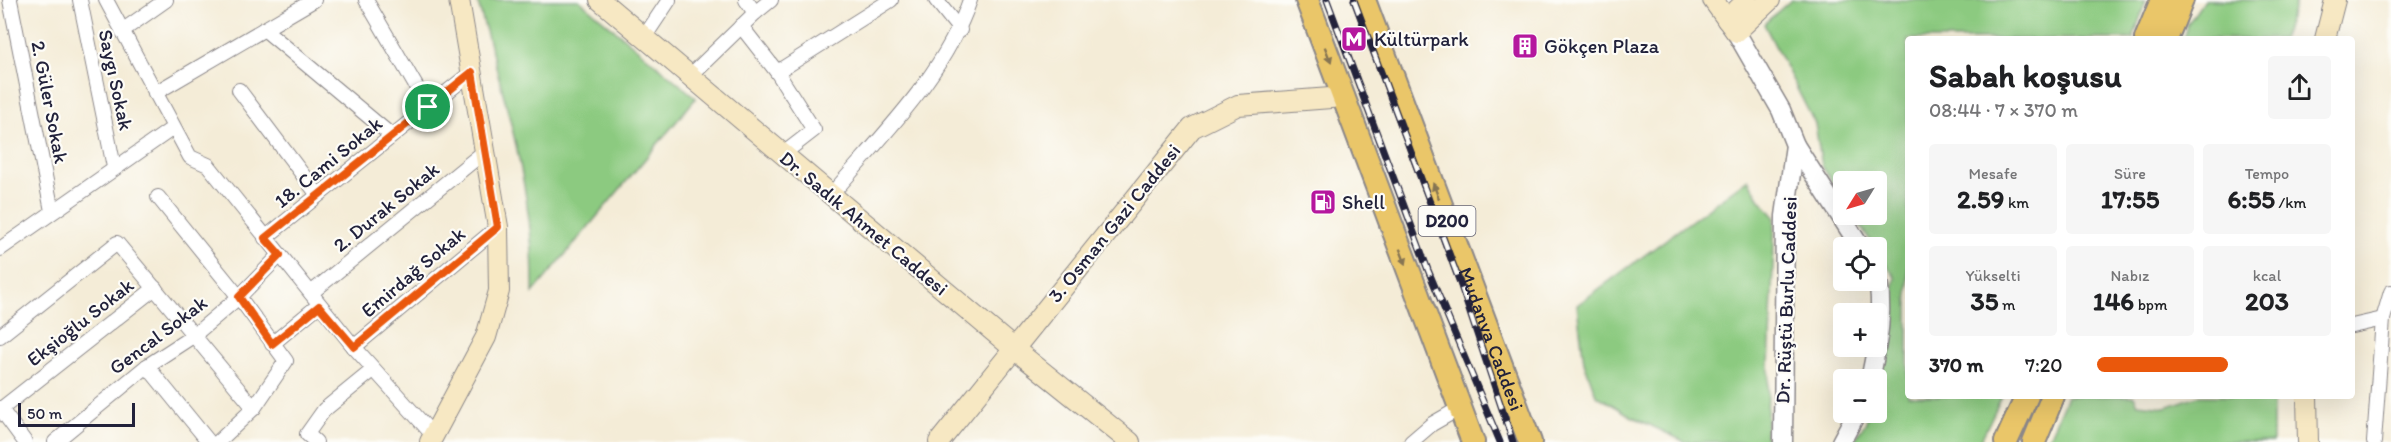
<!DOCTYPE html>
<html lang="tr">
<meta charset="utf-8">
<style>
:root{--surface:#fff;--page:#f6f6f6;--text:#202124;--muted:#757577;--accent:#ea580c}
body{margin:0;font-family:Itim,sans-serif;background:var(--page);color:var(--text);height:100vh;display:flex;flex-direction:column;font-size:22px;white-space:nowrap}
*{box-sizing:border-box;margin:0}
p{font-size:20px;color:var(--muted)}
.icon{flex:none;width:33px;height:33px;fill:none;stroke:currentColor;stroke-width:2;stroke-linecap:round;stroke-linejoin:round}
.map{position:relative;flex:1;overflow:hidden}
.panel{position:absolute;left:1905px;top:36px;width:450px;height:363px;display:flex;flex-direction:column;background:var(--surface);border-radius:6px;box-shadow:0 6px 24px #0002}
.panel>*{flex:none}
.needle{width:39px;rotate:233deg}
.controls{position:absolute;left:1833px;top:171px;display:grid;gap:12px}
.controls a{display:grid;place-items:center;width:54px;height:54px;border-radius:6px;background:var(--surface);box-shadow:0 6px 24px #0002;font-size:30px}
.scale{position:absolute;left:18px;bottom:15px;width:117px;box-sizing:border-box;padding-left:6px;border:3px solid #22223b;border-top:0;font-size:16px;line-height:21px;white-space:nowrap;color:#22223b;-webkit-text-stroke:4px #fdfcf7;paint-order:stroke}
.pin{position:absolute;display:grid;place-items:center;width:51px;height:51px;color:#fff;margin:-26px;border:3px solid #fff;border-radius:50%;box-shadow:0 2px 6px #0007}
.round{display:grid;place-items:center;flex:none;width:63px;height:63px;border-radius:6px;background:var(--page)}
.head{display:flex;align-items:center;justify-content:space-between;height:102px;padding:0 24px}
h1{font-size:33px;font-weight:800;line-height:45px}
.metrics{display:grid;grid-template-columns:repeat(3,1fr);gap:9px;height:102px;padding:6px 24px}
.metrics div{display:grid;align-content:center;border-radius:6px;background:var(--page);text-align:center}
.metrics b{font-size:26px;font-weight:800}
.metrics small{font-size:16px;font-weight:400}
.metrics p{font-size:16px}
ul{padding:0 24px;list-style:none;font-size:20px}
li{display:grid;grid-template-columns:96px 72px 1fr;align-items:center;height:45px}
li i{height:15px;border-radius:8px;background:var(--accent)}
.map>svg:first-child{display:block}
</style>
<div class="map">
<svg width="2391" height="442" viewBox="0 0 2391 442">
<rect width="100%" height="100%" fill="#fdfcf7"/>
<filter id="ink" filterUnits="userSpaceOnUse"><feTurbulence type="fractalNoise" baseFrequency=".0167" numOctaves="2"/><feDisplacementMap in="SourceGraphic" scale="12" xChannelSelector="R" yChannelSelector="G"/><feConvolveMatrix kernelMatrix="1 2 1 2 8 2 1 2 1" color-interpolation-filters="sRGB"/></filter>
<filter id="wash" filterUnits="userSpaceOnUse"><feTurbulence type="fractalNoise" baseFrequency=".008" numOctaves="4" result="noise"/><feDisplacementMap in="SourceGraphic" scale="24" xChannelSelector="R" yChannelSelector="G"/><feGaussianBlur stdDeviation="1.35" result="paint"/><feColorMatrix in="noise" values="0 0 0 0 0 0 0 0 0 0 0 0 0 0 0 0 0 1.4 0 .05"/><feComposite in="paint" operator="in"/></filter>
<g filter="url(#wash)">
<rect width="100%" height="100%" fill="#f4ecd7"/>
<!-- grass -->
<g fill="#8cca80" stroke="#57765e" stroke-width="1.5">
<path d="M477,0H579L696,98L533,293C535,194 504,94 477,0Z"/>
<path d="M1791,0H2146L2133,39H1908V396H2002L1980,442H1853L1866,422L1869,413L1876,412C1877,369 1889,321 1895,277L1853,215L1876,214V182H1844L1843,200L1822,166L1815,124L1764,24Z"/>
<polygon points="2204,0 2297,0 2282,39 2183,39 2187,25"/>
<polygon points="1748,179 1759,198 1775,217 1766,442 1685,442 1631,416 1596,395 1584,362 1577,305"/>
<polygon points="2067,396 2134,396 2138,404 2166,407 2197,396 2273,396 2273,442 2047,442"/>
</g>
</g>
<g filter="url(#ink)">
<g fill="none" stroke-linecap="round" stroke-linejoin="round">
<defs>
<g id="minor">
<polyline points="10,0 52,211"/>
<polyline points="80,0 114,167"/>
<polyline points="106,0 190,157 208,165 354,347 433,435"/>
<polyline points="366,0 428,107"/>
<polyline points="746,0 755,13"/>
<polyline points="936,0 960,30"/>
<polyline points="741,26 777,72 814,130 783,154"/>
<polyline points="264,29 392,136"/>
<polyline points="122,31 166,0"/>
<polyline points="645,36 669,0"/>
<polyline points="777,72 891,0"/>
<polyline points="690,76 755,13 771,0"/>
<polyline points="239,90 318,195"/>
<polyline points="155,93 314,0"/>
<path d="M831,195C882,135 944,76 970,0"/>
<polyline points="158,197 239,297 286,361 254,408 218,442"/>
<polyline points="265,238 472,72"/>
<polyline points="0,249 173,128"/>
<polyline points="311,293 485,151"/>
<polyline points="2352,326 2383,319"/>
<polyline points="0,336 117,243 254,408"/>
<polyline points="272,344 319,305"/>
<polyline points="354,347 498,227"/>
<polyline points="147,366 209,442"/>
<polyline points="0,408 25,442"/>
<polyline points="1,409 155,288"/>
<polyline points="55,442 147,366 193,336 239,297 280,255"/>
<polyline points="316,442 307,434 324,410 373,370"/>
<polyline points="1411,442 1432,424 1460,408"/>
<polyline points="2374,442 2383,319 2391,292"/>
</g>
<g id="tertiary">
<polyline points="1736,32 1781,110 1795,145 1785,216 1783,442"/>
<polyline points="1795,145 1861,248"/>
<path d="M1870,380C1878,343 1885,307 1876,270"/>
<polyline points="1841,442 1857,412"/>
</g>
<g id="secondary">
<polyline points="600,0 1013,348 1130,442"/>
<polyline points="1713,0 1736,32 1770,0"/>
<polyline points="1727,20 1747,0"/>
<polyline points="2325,39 2335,0"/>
<polyline points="2307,396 2308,442"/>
<polyline points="430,442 486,337 499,291 498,227 459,0"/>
<polyline points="939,442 1192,128 1238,105 1344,97"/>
</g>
<g id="primary">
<polyline points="2146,39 2162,0"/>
<polyline points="2166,39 2182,0"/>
<polyline points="2006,442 2027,396"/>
<polyline points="2034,442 2053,396"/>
</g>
<g id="trunk">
<polyline points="1307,0 1473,442"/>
<path id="s1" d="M1364,0L1530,442"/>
</g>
</defs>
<!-- minor casing -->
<use href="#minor" stroke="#8b8789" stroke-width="16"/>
<!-- tertiary casing -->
<use href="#tertiary" stroke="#8b8789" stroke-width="21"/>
<!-- secondary casing -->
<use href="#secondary" stroke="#8b8789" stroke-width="22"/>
<!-- primary casing -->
<use href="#primary" stroke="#8b8789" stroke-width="26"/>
<!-- trunk casing -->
<use href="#trunk" stroke="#8b8789" stroke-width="26"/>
<!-- minor -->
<use href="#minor" stroke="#fff" stroke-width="14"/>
<!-- tertiary -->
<use href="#tertiary" stroke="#fff" stroke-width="18"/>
<!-- secondary -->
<use href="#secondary" stroke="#f7e8c3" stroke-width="20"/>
<!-- primary -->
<use href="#primary" stroke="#eac669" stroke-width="22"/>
<!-- trunk -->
<use href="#trunk" stroke="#eac669" stroke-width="22"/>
<defs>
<g id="rail">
<polyline points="1327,0 1428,270 1500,442"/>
<polyline points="1354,0 1459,280 1513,442"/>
</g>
</defs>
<!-- rail casing -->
<use href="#rail" stroke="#22223b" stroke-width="7"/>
<!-- rail -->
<use href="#rail" stroke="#fdfcf7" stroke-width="4.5" stroke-dasharray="14" stroke-linecap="butt"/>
</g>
<!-- one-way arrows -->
<defs><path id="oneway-solid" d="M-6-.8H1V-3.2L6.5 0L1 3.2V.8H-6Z" transform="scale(1.5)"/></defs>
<g fill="#867452">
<use href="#oneway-solid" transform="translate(1328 55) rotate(69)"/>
<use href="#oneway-solid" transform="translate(1436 191) rotate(-111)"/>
<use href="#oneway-solid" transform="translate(1403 257) rotate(69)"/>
</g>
</g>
<g fill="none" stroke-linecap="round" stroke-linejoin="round" filter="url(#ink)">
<defs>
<polygon id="route" points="472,72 498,227 354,347 319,306 272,344 239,297 280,255 265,238"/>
</defs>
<!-- route casing -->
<use href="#route" stroke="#fff" stroke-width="12"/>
<!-- route -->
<use href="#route" stroke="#ea580c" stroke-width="8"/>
</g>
<!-- icons -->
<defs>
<symbol id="metro-square" viewBox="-11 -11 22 22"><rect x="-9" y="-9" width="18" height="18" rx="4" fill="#b5179e" stroke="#fdfcf7"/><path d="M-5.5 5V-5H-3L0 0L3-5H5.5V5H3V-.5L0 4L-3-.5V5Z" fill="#fff"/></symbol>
<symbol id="building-square" viewBox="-11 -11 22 22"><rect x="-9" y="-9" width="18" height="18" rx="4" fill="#b5179e" stroke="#fdfcf7"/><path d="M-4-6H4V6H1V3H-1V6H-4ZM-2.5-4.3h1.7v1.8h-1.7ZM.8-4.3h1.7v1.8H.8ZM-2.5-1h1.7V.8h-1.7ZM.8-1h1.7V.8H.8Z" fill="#fff"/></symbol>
<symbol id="fuel-square" viewBox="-11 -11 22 22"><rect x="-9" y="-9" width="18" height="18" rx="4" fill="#b5179e" stroke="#fdfcf7"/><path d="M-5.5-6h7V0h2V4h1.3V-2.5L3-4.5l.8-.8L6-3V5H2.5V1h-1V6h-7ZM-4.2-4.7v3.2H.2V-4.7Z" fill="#fff"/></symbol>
</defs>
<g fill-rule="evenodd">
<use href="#metro-square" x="1339" y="24" width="30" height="30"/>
<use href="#building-square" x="1510" y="31" width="30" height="30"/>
<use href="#fuel-square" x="1308" y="187" width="30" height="30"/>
</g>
<g text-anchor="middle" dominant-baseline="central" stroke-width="4.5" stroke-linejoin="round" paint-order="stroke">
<!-- shield labels -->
<rect fill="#fdfcf7" stroke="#646373" stroke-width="1.5" x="1418.5" y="206" width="57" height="30" rx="4.5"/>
<g font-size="18" font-weight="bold" fill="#22223b">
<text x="1447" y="221">D200</text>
</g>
<!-- poi labels -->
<g font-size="20" fill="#22223b" stroke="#fdfcf7" text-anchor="start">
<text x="1374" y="39">Kültürpark</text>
<text x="1544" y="46">Gökçen Plaza</text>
<text x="1342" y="202">Shell</text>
</g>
<!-- street labels -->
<g font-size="20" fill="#22223b" stroke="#fdfcf7">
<text transform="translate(116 80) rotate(78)">Saygı Sokak</text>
<text transform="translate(50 102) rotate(79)">2. Güler Sokak</text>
<text transform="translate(328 162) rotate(-39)">18. Cami Sokak</text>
<text transform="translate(386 207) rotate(-39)">2. Durak Sokak</text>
<text transform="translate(864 223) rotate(40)">Dr. Sadık Ahmet Caddesi</text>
<text transform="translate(1114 223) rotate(-51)">3. Osman Gazi Caddesi</text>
<text transform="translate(413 272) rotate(-40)">Emirdağ Sokak</text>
<text transform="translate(1786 300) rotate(-88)">Dr. Rüştü Burlu Caddesi</text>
<text transform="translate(80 322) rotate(-38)">Ekşioğlu Sokak</text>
<text transform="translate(158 335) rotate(-37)">Gencal Sokak</text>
<text stroke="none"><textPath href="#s1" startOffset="362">Mudanya Caddesi</textPath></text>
</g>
</g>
</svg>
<div class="controls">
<a><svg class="needle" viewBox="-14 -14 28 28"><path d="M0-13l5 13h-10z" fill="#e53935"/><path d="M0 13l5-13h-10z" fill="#757577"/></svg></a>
<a><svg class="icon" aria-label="locate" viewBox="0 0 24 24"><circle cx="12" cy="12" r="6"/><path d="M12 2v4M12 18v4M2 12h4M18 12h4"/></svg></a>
<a>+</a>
<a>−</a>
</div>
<div class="scale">50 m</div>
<div class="pin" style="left:428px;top:107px;background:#1e9e55"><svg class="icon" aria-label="arrive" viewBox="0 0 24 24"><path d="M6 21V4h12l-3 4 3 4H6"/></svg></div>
<section class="panel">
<div class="head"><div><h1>Sabah koşusu</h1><p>08:44 · 7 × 370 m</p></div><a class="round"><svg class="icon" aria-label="share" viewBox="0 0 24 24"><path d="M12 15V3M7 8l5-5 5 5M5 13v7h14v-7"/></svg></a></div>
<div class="metrics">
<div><p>Mesafe</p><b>2.59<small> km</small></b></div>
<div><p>Süre</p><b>17:55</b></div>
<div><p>Tempo</p><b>6:55<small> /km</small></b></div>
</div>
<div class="metrics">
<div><p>Yükselti</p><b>35<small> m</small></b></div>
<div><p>Nabız</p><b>146<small> bpm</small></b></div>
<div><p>kcal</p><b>203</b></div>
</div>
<ul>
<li><b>370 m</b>7:20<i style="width:56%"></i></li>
</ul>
</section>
</div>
